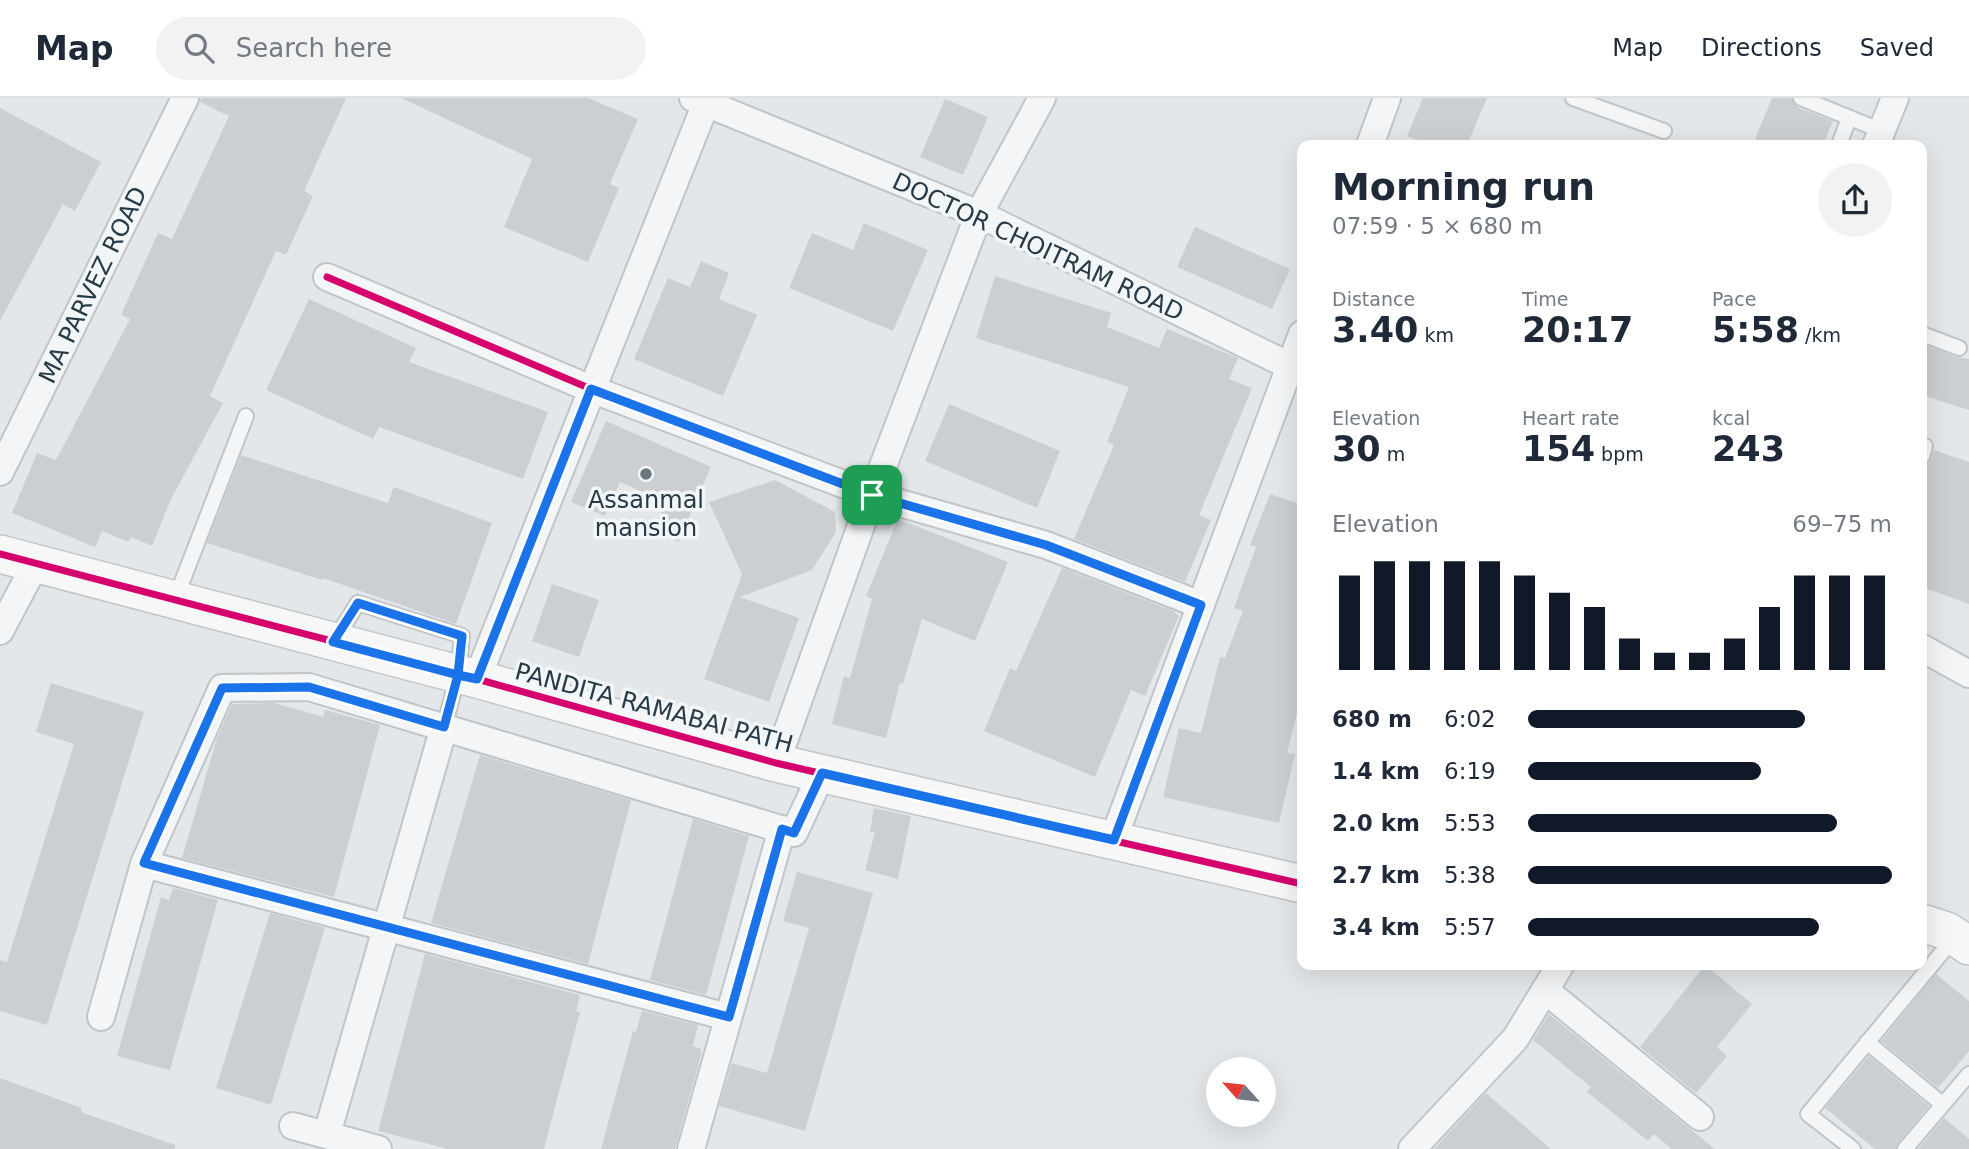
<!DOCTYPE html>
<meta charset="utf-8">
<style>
:root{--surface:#fff;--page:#f2f2f3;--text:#1f2937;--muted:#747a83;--line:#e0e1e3;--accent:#111827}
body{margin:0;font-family:"DejaVu Sans",sans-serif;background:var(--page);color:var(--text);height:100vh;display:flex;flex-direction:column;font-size:26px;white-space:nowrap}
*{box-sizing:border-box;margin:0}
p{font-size:23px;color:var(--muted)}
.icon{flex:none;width:38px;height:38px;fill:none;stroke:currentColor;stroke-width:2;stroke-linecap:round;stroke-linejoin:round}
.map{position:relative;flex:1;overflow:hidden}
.side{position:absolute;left:1297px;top:42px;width:630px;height:830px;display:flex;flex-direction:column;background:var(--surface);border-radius:14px;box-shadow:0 7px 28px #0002}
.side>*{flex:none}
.needle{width:46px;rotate:297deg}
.tools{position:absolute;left:1206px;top:959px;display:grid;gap:14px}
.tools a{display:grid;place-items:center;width:70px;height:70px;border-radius:50%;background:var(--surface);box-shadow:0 7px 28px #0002;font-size:35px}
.pin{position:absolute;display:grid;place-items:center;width:60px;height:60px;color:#fff;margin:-30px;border-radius:14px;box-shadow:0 4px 10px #0006}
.round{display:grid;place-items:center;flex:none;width:74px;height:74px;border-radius:37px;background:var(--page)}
.overview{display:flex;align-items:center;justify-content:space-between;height:119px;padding:0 35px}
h1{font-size:38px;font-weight:800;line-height:52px}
.figures{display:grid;grid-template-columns:repeat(3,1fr);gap:10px;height:119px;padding:7px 35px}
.figures div{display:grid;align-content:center}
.figures b{font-size:35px;font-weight:800}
.figures small{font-size:19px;font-weight:400}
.figures p{font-size:19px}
.chart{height:196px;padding:14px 35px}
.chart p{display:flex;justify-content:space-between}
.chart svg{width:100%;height:126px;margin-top:7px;stroke:var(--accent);stroke-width:6}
ul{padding:0 35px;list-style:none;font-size:23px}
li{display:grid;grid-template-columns:112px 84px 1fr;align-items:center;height:52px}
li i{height:18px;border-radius:9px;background:var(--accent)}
header{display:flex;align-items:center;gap:42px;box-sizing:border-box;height:98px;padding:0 35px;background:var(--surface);border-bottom:2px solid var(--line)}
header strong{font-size:33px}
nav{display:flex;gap:38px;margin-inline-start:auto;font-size:24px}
.search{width:490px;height:63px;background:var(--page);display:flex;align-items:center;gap:18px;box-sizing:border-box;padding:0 24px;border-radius:38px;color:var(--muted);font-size:26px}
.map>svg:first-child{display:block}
</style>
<header>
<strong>Map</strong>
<div class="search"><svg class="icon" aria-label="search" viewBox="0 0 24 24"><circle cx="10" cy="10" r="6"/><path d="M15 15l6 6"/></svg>Search here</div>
<nav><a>Map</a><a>Directions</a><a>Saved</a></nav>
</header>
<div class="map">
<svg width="1969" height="1051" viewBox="0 0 1969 1051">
<rect width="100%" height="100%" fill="#e4e7e9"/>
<!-- building -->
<g fill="#cccfd2">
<polygon points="201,0 346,0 304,93 313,98 286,157 276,153 210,298 223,305 172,399 152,448 131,439 128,444 102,433 95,449 12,415 37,355 56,362 130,221 121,217 158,135 172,141 229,18 200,4"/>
<polygon points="401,0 588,0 638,21 610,86 619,90 588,164 504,129 532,61"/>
<polygon points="1423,0 1487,0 1467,47 1430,47 1407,38"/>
<polygon points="1772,0 1792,0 1797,9 1833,23 1823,47 1770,47 1755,41"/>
<polygon points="945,1 988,19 963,77 920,59"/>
<polygon points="0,10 101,64 75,113 63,106 0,223"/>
<polygon points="864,125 928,152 893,233 789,190 812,135 853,152"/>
<polygon points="1195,129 1290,171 1272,211 1177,169"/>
<polygon points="701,163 729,175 719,201 757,217 723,298 634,261 668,180 690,189"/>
<polygon points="995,178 1111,215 1107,229 1159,250 1167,231 1238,260 1229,281 1252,290 1199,417 1211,422 1185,484 1074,441 1114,347 1107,344 1129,289 976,240"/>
<polygon points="309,201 416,250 409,264 548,314 523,381 379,329 373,341 266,292"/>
<polygon points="1922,246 1956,259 1969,261 1969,312 1922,297"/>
<polygon points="949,306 1060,353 1037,410 925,363"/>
<polygon points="606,323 711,369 678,444 653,432 666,404 620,384 605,418 571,404"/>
<polygon points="1934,352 1969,364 1969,506 1922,489 1922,368 1929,365"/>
<polygon points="241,357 388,405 394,389 492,425 456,526 323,480 322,482 207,445"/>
<polygon points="775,382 835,414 836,434 812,472 740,499 799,520 769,604 704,581 742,476 709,404"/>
<polygon points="1270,396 1302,407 1302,595 1287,655 1295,656 1279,725 1163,699 1179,630 1201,635 1220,559 1225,560 1243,513 1234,510 1256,449 1250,447"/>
<polygon points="898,421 1008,464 975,543 922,521 903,586 900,585 886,640 832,626 844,578 850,580 872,501 866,498"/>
<polygon points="1062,470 1173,513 1179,518 1145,598 1131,592 1095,679 984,633 1010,570 1016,573"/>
<polygon points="552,486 599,502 579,559 532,543"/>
<polygon points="51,585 144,614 47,927 0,913 0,862 7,864 74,646 36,634"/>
<polygon points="274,605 323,619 325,612 380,627 334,799 182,760 217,640 232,606"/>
<polygon points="480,657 631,702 588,866 431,825"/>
<polygon points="874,710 911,718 898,781 865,772 875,734 870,734"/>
<polygon points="693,721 749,738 706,897 650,882"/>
<polygon points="797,774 873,795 805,1033 719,1008 732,965 767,975 809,830 783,823"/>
<polygon points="173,790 218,802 170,972 117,958 161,799 169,802"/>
<polygon points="270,815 325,830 271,1007 216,990"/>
<polygon points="425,856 580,897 576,913 580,914 544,1051 448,1051 378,1033"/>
<polygon points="1705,867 1752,906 1717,949 1727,958 1696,995 1640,949"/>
<polygon points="1936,876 1969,903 1969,953 1938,990 1881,943"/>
<polygon points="642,913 698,927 693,948 701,951 701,957 675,1051 601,1051 633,933 636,934"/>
<polygon points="1549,916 1690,1031 1715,1051 1672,1051 1654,1036 1648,1043 1587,994 1591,989 1533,942"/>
<polygon points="1869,958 1929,1008 1898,1045 1896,1051 1875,1051 1825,1010"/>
<polygon points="0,980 82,1010 81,1014 175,1047 175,1051 0,1051"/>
<polygon points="1486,995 1551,1051 1434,1051"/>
<polygon points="1944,1020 1969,1041 1969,1051 1918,1051"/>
</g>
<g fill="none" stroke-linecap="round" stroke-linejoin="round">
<defs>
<g id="lane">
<polyline points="1573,0 1664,33"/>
<polyline points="1801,0 1882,33"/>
<polyline points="1839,47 1849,20"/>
<polyline points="1922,236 1959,250"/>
<polyline points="1922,359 1925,348"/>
<polyline points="175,502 246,318"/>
<polyline points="334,543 358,505 462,538 458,577 444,629"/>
<polyline points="1867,944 1942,1006"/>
<polyline points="1853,1051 1808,1016 1954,840"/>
<polyline points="1905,1051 1969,976"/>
</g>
<g id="street">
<polyline points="693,0 979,116 1302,274"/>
<polyline points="1370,47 1387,0"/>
<polyline points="1876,47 1895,0"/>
<polyline points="327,179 591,291 872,397 1046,447 1201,507"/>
<polyline points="0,374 185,0"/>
<polyline points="0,533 35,467"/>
<polyline points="1922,550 1969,576"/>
<polyline points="477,581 708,0"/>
<polyline points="776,665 872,397 979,116 1042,0"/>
<polyline points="1113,742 1302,236"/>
<polyline points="144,766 728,919"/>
<polyline points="1545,892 1700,1019"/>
<polyline points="101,919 144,766 222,590 309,589 794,735 822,675"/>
<polyline points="293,1028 378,1051"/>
<polyline points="327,1036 444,629"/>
<polyline points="691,1051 782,731"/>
<polyline points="1412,1051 1515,941 1561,866"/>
</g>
<g id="secondary">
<polyline points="0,456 477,581 776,665 1302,786"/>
<polyline points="1922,825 1947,833 1969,848"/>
</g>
</defs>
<!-- lane casing -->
<use href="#lane" stroke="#c2c5c7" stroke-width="18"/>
<!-- street casing -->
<use href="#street" stroke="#c2c5c7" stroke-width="30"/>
<!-- secondary casing -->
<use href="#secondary" stroke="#c2c5c7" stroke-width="40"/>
<!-- lane -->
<use href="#lane" stroke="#f3f5f6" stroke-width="14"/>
<!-- street -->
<use href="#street" stroke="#f3f5f6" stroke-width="26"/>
<!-- secondary -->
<use href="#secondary" stroke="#f7f7f7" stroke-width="37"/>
<defs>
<g id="cycleway">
<polyline points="327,179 591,291 872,397 1046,447 1201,507"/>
<polyline points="0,456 477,581 776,665 1302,786"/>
</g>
</defs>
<!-- cycleway casing -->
<use href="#cycleway" stroke="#f2f6f8" stroke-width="11"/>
<!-- cycleway -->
<use href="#cycleway" stroke="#d6006c" stroke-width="7"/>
</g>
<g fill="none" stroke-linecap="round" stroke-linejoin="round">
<defs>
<polyline id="route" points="872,397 591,291 477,581 458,577 333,544 358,505 462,538 458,577 444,629 309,589 222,590 144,765 729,919 782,731 794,735 822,675 1114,742 1201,507 1046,447 872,397"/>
</defs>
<!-- route casing -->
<use href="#route" stroke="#fff" stroke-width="14"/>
<!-- route -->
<use href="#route" stroke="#1a73e8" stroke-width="9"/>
</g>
<!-- markers -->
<circle fill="#6a777e" stroke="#f2f6f8" stroke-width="2.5" cx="646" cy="376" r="7"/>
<g text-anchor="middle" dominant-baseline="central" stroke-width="7" stroke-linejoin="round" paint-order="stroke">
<!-- street labels -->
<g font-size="24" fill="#283a45" stroke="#f2f6f8">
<text transform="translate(1038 149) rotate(25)">DOCTOR CHOITRAM ROAD</text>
<text transform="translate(93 187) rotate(-64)">MA PARVEZ ROAD</text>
<text transform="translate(654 610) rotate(15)">PANDITA RAMABAI PATH</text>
</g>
<!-- poi labels -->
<g font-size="24" fill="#283a45" stroke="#f2f6f8">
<text x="646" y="402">Assanmal<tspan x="646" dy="28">mansion</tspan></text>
</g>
</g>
</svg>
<div class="tools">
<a><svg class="needle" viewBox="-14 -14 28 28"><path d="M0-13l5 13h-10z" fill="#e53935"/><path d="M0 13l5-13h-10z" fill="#747a83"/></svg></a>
</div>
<div class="pin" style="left:872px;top:397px;background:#1e9e55"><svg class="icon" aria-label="arrive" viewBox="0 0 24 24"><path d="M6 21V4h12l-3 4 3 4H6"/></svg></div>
<section class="side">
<div class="overview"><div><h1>Morning run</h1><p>07:59 · 5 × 680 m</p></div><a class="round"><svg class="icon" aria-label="share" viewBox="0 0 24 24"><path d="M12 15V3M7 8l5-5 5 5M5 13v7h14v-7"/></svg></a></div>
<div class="figures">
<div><p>Distance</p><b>3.40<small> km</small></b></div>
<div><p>Time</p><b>20:17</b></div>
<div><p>Pace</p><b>5:58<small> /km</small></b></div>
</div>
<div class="figures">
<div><p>Elevation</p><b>30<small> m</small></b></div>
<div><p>Heart rate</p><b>154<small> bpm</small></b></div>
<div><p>kcal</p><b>243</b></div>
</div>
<div class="chart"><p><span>Elevation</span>69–75 m</p>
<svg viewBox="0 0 160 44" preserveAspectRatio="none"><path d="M5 44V11M15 44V6M25 44V6M35 44V6M45 44V6M55 44V11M65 44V17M75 44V22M85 44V33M95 44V38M105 44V38M115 44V33M125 44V22M135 44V11M145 44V11M155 44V11"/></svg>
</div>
<ul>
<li><b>680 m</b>6:02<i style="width:76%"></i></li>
<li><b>1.4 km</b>6:19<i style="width:64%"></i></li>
<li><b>2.0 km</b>5:53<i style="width:85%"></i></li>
<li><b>2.7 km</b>5:38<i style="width:100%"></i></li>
<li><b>3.4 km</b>5:57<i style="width:80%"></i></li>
</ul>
</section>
</div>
